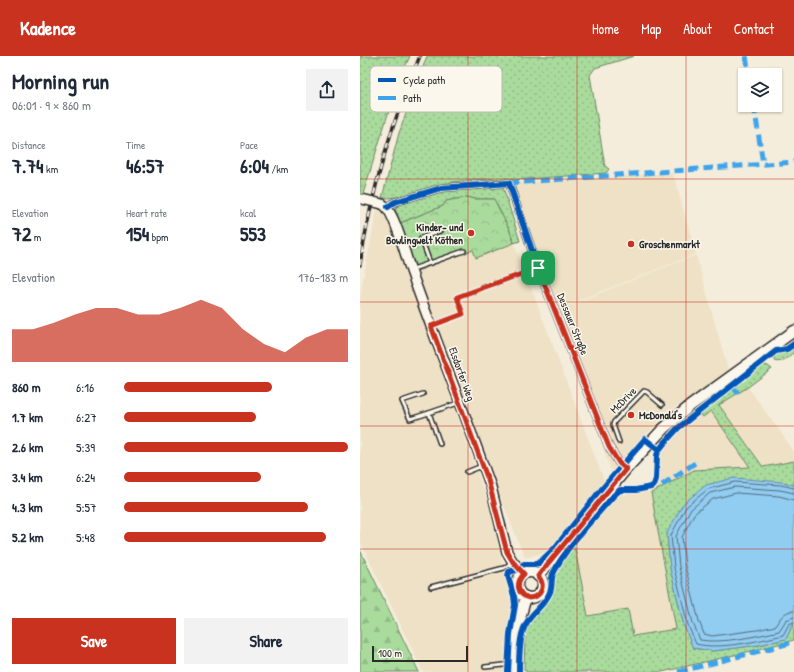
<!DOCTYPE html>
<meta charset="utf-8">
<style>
:root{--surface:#fff;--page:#f2f2f3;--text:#1f2937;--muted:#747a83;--accent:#c8321e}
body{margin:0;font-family:"Patrick Hand",sans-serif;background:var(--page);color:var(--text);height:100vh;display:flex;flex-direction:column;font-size:15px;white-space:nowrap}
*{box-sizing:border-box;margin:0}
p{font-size:13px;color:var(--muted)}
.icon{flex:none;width:22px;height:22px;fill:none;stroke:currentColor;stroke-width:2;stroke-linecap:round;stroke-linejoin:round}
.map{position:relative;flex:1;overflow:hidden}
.side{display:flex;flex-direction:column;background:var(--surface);width:360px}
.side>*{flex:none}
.controls{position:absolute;left:378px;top:12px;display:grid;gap:8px}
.controls a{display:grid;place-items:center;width:44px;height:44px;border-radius:0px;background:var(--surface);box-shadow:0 1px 3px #0004;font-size:20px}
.scale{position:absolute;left:12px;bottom:10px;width:96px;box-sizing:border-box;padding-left:4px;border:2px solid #2b2b2b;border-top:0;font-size:11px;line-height:14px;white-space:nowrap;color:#2b2b2b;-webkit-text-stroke:3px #fbf7ec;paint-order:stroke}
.pin{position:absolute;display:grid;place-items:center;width:34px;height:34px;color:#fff;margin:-17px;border-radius:8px;box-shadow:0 2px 6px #0006}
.round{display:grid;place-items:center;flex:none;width:42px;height:42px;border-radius:0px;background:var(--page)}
.overview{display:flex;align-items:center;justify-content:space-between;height:68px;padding:0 12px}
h1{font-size:22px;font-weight:700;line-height:30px}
.metrics{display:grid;grid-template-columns:repeat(3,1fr);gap:6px;height:68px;padding:4px 12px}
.metrics div{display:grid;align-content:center}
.metrics b{font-size:20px;font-weight:700}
.metrics small{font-size:11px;font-weight:400}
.metrics p{font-size:11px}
.chart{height:112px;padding:8px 12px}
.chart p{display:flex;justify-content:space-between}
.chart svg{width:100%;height:72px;margin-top:4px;fill:var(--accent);opacity:.7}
.primary-button{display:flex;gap:8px;margin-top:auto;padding:8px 12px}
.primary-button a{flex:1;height:46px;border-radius:0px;background:var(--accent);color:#fff;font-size:16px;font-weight:700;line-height:46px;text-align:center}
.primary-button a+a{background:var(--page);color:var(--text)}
ul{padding:0 12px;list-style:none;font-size:13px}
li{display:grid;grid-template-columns:64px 48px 1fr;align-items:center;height:30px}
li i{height:10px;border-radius:5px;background:var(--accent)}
header{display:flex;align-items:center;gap:24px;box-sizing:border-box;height:56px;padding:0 20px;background:var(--accent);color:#fff}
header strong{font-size:19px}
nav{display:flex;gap:22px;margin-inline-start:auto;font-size:14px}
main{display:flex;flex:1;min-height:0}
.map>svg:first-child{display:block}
</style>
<header>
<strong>Kadence</strong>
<nav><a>Home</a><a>Map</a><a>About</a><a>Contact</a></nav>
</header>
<main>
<section class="side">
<div class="overview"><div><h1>Morning run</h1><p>06:01 · 9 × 860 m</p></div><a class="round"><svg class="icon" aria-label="share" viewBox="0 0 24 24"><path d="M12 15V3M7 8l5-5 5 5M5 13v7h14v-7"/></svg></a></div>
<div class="metrics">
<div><p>Distance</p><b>7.74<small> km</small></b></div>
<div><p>Time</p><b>46:57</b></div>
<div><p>Pace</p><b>6:04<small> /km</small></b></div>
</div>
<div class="metrics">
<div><p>Elevation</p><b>72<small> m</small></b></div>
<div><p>Heart rate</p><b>154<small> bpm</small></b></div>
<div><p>kcal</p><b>553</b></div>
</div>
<div class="chart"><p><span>Elevation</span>176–183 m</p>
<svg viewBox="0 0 160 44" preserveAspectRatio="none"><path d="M0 44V24L10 24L20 20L30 15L40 11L50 11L60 15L70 15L80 11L90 6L100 11L110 24L120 33L130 38L140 29L150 24L160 24V44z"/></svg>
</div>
<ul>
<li><b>860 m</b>6:16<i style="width:66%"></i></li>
<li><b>1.7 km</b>6:27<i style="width:59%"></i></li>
<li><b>2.6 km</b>5:39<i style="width:100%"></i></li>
<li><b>3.4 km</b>6:24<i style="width:61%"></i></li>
<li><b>4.3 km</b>5:57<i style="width:82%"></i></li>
<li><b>5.2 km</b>5:48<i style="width:90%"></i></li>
</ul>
<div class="primary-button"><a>Save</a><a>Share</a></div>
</section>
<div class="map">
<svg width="434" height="616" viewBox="0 0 434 616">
<defs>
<pattern id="grass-dots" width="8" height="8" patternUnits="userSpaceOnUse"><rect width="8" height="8" fill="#a9db9c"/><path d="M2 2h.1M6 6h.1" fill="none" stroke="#92bc87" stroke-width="1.8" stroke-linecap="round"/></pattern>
<pattern id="forest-firs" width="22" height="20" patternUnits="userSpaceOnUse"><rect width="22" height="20" fill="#a9db9c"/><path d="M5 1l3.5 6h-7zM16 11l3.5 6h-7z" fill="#92bc87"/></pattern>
<pattern id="park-crowns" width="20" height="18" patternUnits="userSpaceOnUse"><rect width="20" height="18" fill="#a9db9c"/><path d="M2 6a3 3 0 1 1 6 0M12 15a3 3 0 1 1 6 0" fill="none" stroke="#92bc87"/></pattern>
</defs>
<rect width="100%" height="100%" fill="#f5eddb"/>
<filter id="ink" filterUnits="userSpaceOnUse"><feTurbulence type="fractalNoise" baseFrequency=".025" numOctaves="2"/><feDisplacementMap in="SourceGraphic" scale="8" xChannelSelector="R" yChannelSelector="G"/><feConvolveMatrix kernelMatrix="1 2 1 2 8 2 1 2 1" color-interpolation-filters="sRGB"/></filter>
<g filter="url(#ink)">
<!-- built -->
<g fill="#eee1c6">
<polygon points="313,117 336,198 196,253 149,127"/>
<polygon points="17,154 23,156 29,165 131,455 152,553 146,616 63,616 0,485 0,246 2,228"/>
<polygon points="154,187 245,427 190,495 165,502 116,381 57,215 113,194 116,201"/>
<polygon points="336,199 369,317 307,357 275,390 252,418 197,254"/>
<polygon points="388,331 434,395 434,405 403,411 359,349"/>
<polygon points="349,351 390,411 334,414 291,437 316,573 273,580 267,553 228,560 214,488 259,435 274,436 295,431 298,422 297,401 311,382"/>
</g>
<!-- grass -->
<g fill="url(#grass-dots)" stroke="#6a8364">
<polygon points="0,0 50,0 38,26 3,138 0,139"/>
<path d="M67,0H274L235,12L230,19L245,110L249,113L246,117L154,124C132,122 109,123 88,127C66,131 44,143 22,142L39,77Z"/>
<polygon points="143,131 160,185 154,187 149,173 133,143 115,143 107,141 86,145 83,150 40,167 35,154 39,148 83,135"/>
<path d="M434,289V296C428,301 422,308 414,305V303L416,296L427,293Z"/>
<polygon points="402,308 408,310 412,313 388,331 359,349 403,411 434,405 434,429 422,426 307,477 310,512 324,570 333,592 353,595 399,589 426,583 434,566 434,584 391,595 302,616 167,616 164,614 165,579 170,567 189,543 196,516 214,488 228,560 268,553 273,580 316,573 291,437 334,414 390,411 351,355 343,361 339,357 399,310"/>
<polygon points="395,309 388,316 338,355 337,351"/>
</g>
<!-- forest -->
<polygon fill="url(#forest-firs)" stroke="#6a8364" points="0,494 59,616 0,616"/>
<!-- park -->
<polygon fill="url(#park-crowns)" stroke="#6a8364" points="107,141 115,143 134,143 149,173 154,187 116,202 113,194 57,215 40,167 83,150 86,145"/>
<!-- water -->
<polygon fill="#91ccf1" stroke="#688ca2" points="374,422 422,426 434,429 434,566 426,583 399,589 353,595 333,592 324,570 310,512 307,477 323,448 346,429"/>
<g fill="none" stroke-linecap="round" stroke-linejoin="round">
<!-- shore -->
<g stroke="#546b7a" stroke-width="1">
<path d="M434,432L421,429L375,426L348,433L326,451L311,479L314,512L328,569L336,588C360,594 398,585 423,579L429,568L434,566"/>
<path d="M434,437L420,434L375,431L350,437L330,454L316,480L319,511L333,567L340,584C360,588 398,580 419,575L426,564L434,561"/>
<path d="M434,444L419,440L376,437L353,443L334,458L322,481L325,510L339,565L344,578L352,580L397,574L415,570C421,562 423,555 434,555"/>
</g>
<defs>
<g id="lane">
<polyline points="70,207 61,182 80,175"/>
<polyline points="53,213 104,195"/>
<polyline points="73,269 103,258 97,241 178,212"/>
<polyline points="63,338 42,345 50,363 69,357 98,347"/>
<polyline points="69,357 80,388"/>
<polyline points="259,386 253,369 254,366 284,335 287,336 302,349"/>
<polyline points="107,416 122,410"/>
<polyline points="71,531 144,512 151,507"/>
<polyline points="125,611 153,608"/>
</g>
<polyline id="street" points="28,151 35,146 81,132 149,127 178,212 249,391 259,407 266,413"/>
<path id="secondary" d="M22,148C33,152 44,194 48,206C71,274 99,341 123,409L131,431L147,496L153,506L164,518"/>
<g id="primary">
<circle cx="170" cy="529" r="13"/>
<polyline points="178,520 266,413 303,373 330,350 434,275"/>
<polyline points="153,616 157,572 166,541"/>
</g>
</defs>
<!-- lane casing -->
<use href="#lane" stroke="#2b2b2b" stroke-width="6"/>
<!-- street casing -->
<use href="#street" stroke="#2b2b2b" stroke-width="9"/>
<!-- secondary casing -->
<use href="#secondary" stroke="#2b2b2b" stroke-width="12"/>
<!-- primary casing -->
<use href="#primary" stroke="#2b2b2b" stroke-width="13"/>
<!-- lane -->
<use href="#lane" stroke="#fbf7ec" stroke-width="3"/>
<!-- street -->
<use href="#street" stroke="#fbf7ec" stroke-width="6"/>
<!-- secondary -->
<use href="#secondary" stroke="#fbf7ec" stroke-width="9"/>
<!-- primary -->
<use href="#primary" stroke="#fbf7ec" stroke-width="10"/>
<defs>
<path id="rail" d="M0,209C11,137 31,67 60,0"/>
</defs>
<!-- rail casing -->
<use href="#rail" stroke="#2b2b2b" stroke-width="3.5"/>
<!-- rail -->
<use href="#rail" stroke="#fbf7ec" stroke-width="2" stroke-dasharray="6" stroke-linecap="butt"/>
<defs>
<polyline id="secondary-bridge" points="2,143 22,148"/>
</defs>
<!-- secondary-bridge casing -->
<use href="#secondary-bridge" stroke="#2b2b2b" stroke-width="12" stroke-linecap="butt"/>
<!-- secondary-bridge -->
<use href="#secondary-bridge" stroke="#fbf7ec" stroke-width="9"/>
<!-- quiet -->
<g stroke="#3ea3eb" stroke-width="5" stroke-dasharray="10 5" stroke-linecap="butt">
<polyline points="386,0 389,19"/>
<polyline points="394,49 403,108"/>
<polyline points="149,127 434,106"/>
<polyline points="372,330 378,337"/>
<polyline points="302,429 335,407"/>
<polyline points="318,616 434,586"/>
</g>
<defs>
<g id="cycleway">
<polyline points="28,151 35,146 81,132 149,127 178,212 249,391 259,407 266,413"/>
<polyline points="148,616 150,578 155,549 154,540 148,520 149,516 156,514 164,508 174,508 179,507 194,493 236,440 285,383 299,394"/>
<path d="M159,616C159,603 159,579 166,568C172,556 185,549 190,536C193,530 190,522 194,516C206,490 235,461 254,439L260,434H276L291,431L294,429L296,423L297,399L299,394L307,384L318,372L416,295L427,293L434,288"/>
</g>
</defs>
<!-- cycleway casing -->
<use href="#cycleway" stroke="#fbf7ec" stroke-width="8"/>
<!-- cycleway -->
<use href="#cycleway" stroke="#0057b8" stroke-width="6"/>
</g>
</g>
<g fill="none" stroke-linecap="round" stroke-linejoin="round" filter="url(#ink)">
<defs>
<path id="route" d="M178,212L249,391L259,407L266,413L181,516L178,520C186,529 182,541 169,542C157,539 155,527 164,518L153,506L147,496L128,424L71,270L103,258L97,241Z"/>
</defs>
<!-- route casing -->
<use href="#route" stroke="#fff" stroke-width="8"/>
<!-- route -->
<use href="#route" stroke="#c8321e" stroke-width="5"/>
</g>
<!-- grid -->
<path fill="none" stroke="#c8321e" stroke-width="1" stroke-opacity="0.55" d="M108,0V616M217,0V616M326,0V616M0,123H434M0,246H434M0,370H434M0,493H434"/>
<!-- markers -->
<g fill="#c8321e" stroke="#fbf7ec" stroke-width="1.5">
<circle cx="111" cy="177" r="4"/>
<circle cx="271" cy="188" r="4"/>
<circle cx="271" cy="359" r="4"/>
</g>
<g text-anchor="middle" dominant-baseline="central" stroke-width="3" stroke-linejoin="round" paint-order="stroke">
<!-- poi labels -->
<g font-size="11" font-weight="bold" fill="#2b2b2b" stroke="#fbf7ec" text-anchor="start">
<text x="103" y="171" text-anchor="end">Kinder- und<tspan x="103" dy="13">Bowlingwelt Köthen</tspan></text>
<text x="279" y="188">Groschenmarkt</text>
<text x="279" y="359">McDonald's</text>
</g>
<!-- street labels -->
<g font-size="11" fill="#2b2b2b" stroke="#fbf7ec">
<text transform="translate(213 268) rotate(68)">Dessauer Straße</text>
<text transform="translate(102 318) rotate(70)">Elsdorfer Weg</text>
<text transform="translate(263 344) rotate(-45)">McDrive</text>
</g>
</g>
<!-- legend -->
<rect x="10" y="10" width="132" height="46" rx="6" fill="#fbf7ec" stroke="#bdbab2" stroke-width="1"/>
<rect x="18" y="22" width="18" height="4" fill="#0057b8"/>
<rect x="18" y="40" width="18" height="4" fill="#3ea3eb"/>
<g font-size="11" fill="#2b2b2b">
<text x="43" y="28">Cycle path</text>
<text x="43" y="46">Path</text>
</g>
</svg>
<div class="controls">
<a><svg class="icon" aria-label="layers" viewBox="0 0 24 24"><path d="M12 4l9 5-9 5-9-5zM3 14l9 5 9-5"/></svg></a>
</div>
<div class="scale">100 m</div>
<div class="pin" style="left:178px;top:212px;background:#1e9e55"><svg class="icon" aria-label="arrive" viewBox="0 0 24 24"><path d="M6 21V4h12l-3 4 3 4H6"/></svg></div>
</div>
</main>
